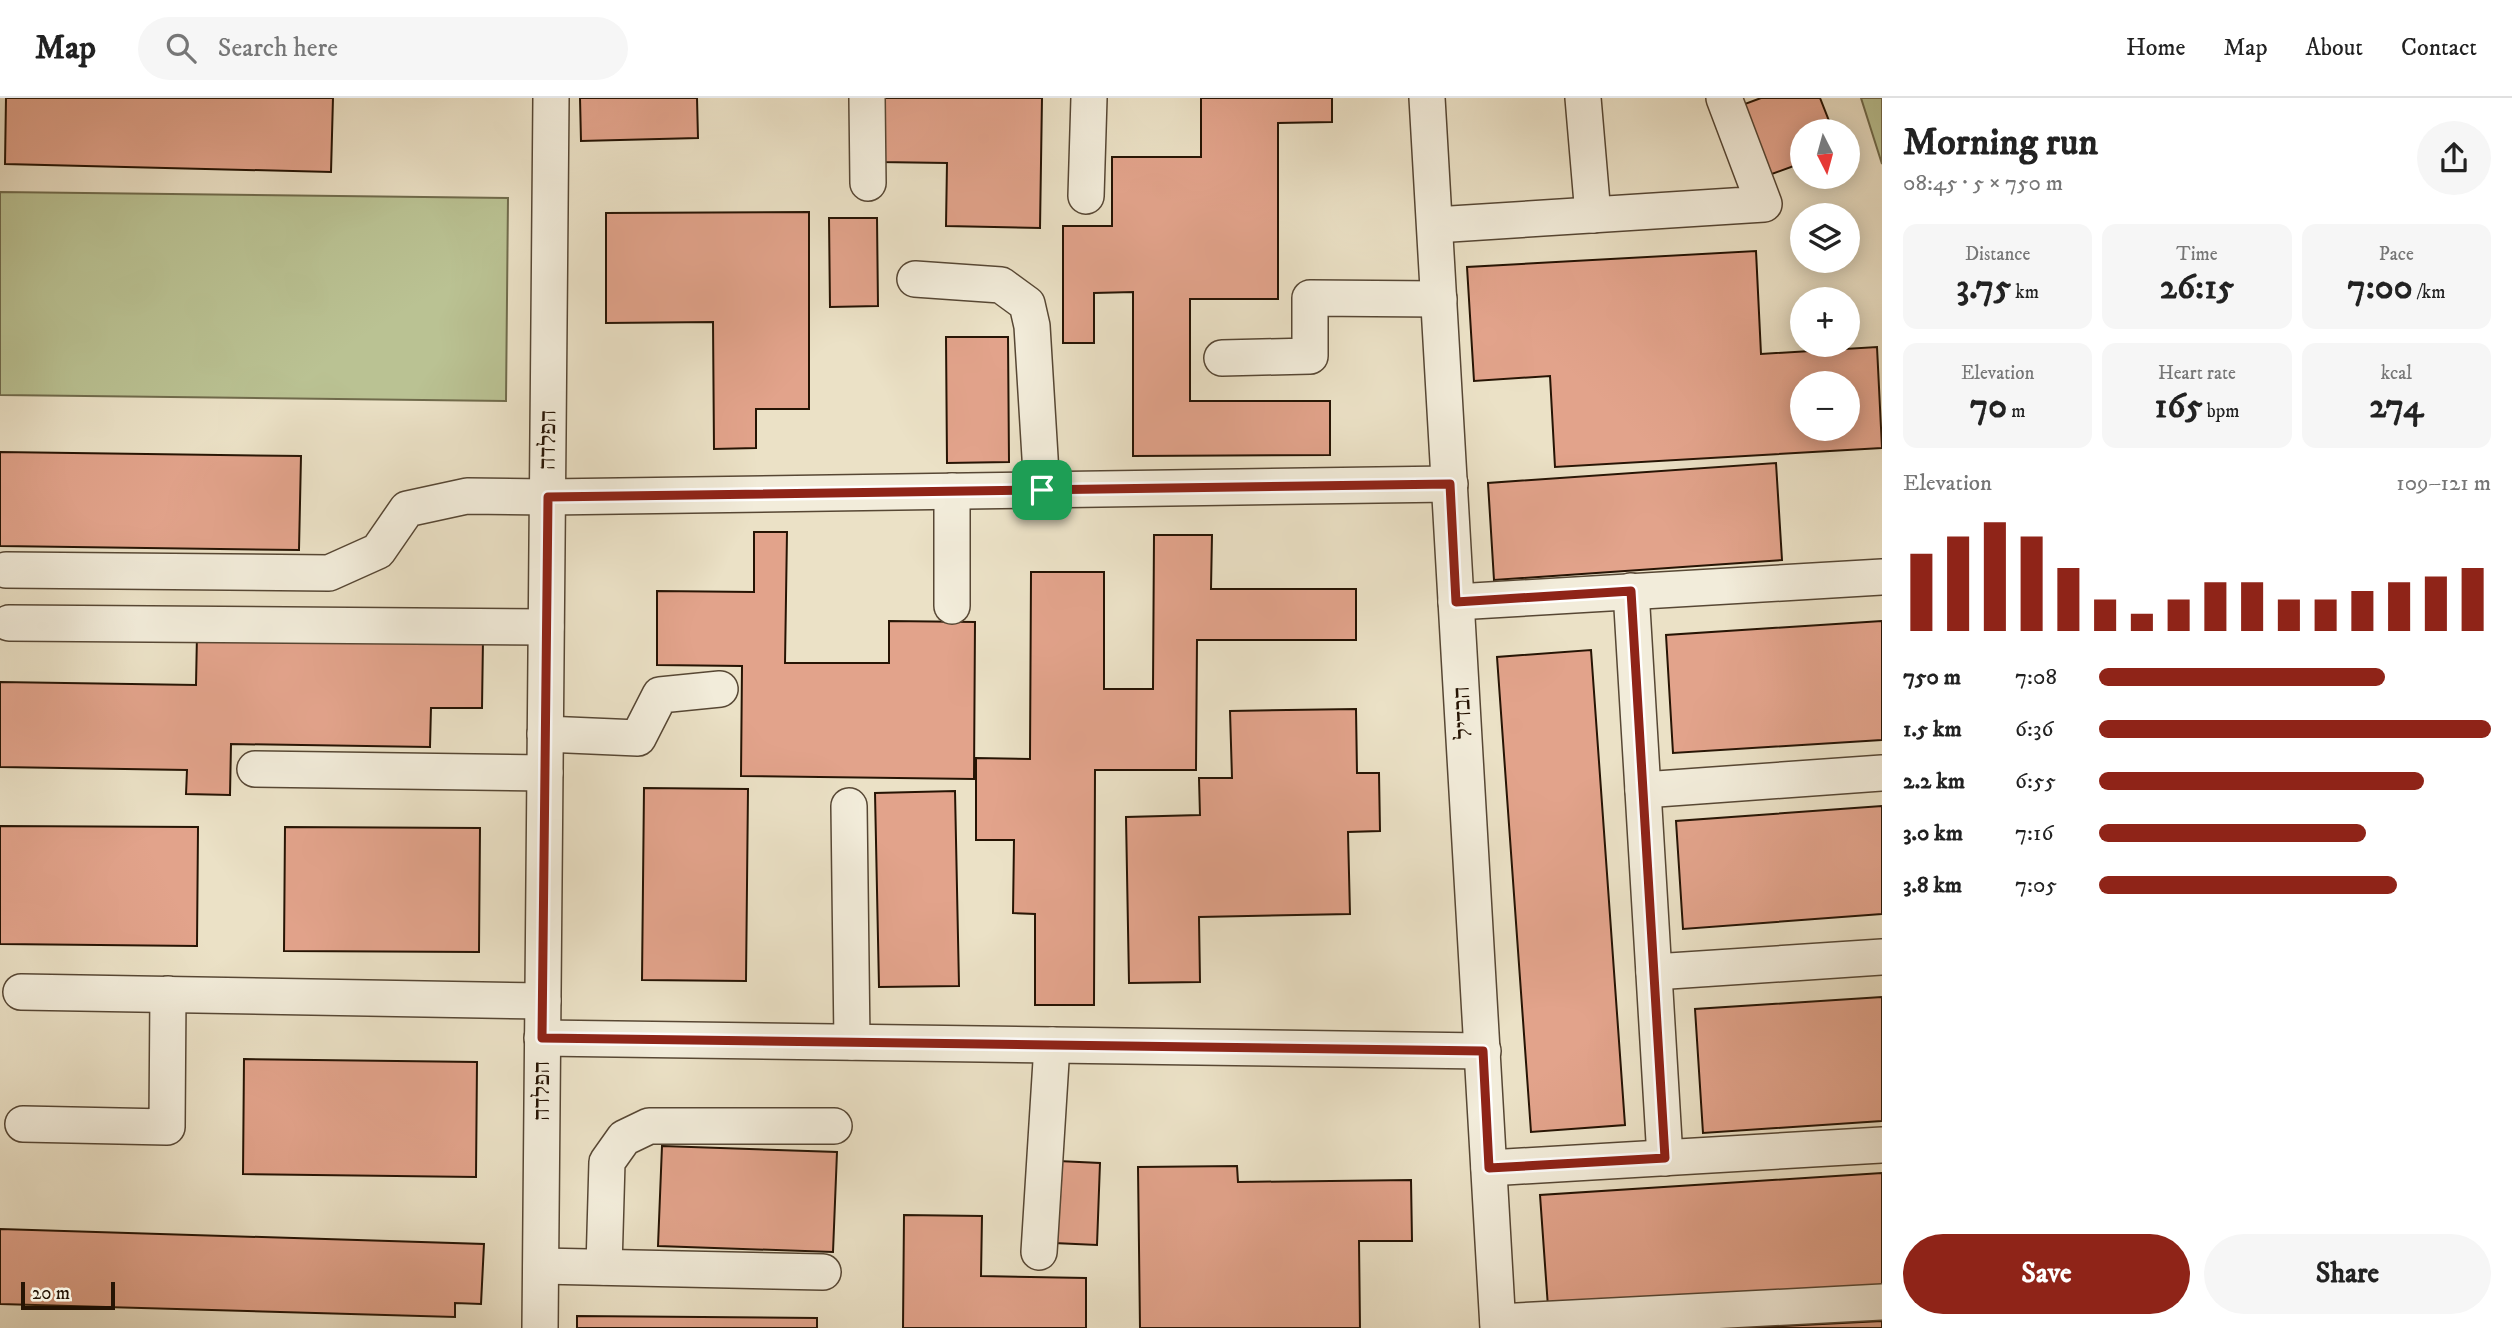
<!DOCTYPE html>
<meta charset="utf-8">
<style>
:root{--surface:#fff;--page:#f6f6f6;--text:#222;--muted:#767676;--line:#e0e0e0;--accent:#8f2418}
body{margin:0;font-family:"IM FELL DW Pica","Frank Ruhl Libre",serif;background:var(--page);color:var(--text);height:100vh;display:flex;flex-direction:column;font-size:26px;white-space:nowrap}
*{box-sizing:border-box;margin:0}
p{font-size:23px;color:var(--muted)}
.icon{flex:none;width:38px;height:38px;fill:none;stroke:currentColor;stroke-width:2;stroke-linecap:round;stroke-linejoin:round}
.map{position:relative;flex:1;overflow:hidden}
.drawer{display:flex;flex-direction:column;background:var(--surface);width:630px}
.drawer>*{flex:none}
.needle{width:46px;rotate:174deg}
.tools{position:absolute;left:1790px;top:21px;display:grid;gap:14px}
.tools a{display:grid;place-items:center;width:70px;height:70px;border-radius:50%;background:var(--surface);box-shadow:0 4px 18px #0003;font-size:35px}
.scale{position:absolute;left:21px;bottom:18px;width:94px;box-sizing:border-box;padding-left:7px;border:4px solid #261404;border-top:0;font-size:19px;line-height:24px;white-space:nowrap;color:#261404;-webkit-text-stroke:5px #f2ecda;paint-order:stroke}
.pin{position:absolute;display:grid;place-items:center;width:60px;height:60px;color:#fff;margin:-30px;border-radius:14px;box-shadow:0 4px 10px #0006}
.round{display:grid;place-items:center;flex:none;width:74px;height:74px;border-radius:37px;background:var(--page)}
.headline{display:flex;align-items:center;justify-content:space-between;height:119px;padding:0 21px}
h1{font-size:38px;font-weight:700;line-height:52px}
.metrics{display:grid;grid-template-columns:repeat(3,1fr);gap:10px;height:119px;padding:7px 21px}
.metrics div{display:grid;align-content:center;border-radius:14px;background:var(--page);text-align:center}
.metrics b{font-size:35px;font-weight:700}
.metrics small{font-size:19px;font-weight:400}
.metrics p{font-size:19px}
.chart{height:196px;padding:14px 21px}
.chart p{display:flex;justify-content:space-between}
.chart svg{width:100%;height:126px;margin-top:7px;stroke:var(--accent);stroke-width:6}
.button{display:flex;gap:14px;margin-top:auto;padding:14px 21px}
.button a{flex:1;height:80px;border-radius:42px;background:var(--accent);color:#fff;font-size:28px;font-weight:700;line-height:80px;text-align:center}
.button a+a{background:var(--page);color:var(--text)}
ul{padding:0 21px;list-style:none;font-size:23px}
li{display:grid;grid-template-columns:112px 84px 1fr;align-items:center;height:52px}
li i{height:18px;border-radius:9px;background:var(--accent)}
header{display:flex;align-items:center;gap:42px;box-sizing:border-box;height:98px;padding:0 35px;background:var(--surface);border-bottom:2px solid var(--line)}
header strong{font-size:33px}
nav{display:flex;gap:38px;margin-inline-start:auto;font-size:24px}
.search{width:490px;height:63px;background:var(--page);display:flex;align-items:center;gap:18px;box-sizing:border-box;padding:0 24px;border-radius:38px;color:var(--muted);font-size:26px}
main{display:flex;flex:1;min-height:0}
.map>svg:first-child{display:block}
</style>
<header>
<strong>Map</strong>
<div class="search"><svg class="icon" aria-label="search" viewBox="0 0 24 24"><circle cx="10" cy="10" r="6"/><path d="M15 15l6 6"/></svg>Search here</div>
<nav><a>Home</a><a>Map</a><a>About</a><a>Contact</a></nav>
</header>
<main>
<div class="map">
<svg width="1882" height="1230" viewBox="0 0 1882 1230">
<rect width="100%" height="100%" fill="#ebe1c6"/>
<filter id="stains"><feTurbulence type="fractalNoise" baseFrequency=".00286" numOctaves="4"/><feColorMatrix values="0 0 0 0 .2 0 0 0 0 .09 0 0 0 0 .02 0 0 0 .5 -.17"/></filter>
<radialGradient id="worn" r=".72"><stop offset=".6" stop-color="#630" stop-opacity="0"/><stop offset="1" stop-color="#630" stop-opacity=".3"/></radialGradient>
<!-- green -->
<g fill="#bac293" stroke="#706b4c" stroke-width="2">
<polygon points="1861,0 1882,0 1882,66"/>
<polygon points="0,94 508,100 506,303 0,297"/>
</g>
<!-- building -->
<g fill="#e2a38b" stroke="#261404" stroke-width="2" fill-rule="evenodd">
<polygon points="6,0 333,0 331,74 5,66"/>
<polygon points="580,0 697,0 698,40 581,43"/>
<polygon points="879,0 1042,0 1040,130 946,128 947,65 879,64"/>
<polygon points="1201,0 1332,0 1332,24 1278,25 1278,201 1190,201 1190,303 1330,303 1330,357 1133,358 1133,194 1094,195 1094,245 1063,245 1063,128 1112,128 1112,59 1201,59"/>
<polygon points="1761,0 1820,0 1833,33 1802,33 1802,65 1769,77 1742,7"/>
<polygon points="809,114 809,311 756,311 756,350 714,351 713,224 606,225 606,115"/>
<polygon points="829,120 877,120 878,208 830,209"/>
<path d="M1756,153L1761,256L1877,249L1882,350L1555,369L1550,278L1474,283L1467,169ZM1802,285H1848V331H1802Z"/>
<polygon points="946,239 1008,239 1009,364 947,365"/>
<polygon points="0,354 301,358 299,452 0,448"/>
<polygon points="1776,365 1782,462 1494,482 1488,385"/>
<polygon points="754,434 787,434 785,565 889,565 889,523 975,524 974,681 741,678 742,568 657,567 657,493 754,494"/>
<polygon points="1154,437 1212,437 1211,491 1356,491 1356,542 1197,542 1196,672 1095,672 1094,907 1035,907 1035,816 1013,815 1014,742 976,742 976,660 1030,661 1031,474 1104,474 1104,591 1153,591"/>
<polygon points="1882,523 1882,642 1673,655 1666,537"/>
<polygon points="197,536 483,541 482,610 431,610 430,649 231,646 230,697 186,696 187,672 0,669 0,584 196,587"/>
<polygon points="1591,552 1625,1027 1531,1034 1497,559"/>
<polygon points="1356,611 1357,675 1379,675 1380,733 1348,734 1350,816 1199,819 1200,884 1129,885 1126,719 1200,717 1199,680 1232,680 1230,613"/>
<polygon points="644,690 748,691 746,883 642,882"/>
<polygon points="955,693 959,888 879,889 875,695"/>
<polygon points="1882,708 1882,816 1683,831 1676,723"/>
<polygon points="0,728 198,729 197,848 0,846"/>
<polygon points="285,729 480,730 479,854 284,853"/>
<polygon points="1882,899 1882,1023 1703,1035 1695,911"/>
<polygon points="244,961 477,964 476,1079 243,1076"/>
<polygon points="662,1048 837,1054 833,1154 658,1148"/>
<polygon points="1058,1063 1100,1065 1097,1147 1054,1145"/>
<polygon points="1237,1068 1238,1084 1411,1082 1412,1143 1359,1143 1360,1230 1140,1230 1138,1069"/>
<polygon points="1882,1075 1882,1188 1548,1209 1540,1097"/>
<polygon points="904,1117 982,1118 981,1178 1086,1180 1086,1230 903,1230"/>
<polygon points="0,1131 484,1146 481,1206 455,1205 455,1219 0,1206"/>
<polygon points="577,1218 817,1220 817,1230 577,1230"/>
<polygon points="1882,1223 1882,1230 1740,1230"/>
</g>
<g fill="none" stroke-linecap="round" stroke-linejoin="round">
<defs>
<g id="minor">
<polyline points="867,0 868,85"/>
<polyline points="1427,0 1498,1230"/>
<polyline points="1583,0 1593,117"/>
<polyline points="1086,98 1089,0"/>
<polyline points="1435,127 1764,106 1724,0"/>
<polyline points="915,181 1001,187 1027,206 1032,228 1042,392"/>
<polyline points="1222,260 1310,258 1310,200 1439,201"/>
<polyline points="6,472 329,475 378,453 407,411 467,398 548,399 1450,386"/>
<polyline points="1631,493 1665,1060"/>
<polyline points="1456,504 1882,479"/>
<polyline points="952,508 952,393"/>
<polyline points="9,525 546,529"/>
<polyline points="545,636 638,640 660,597 720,591"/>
<polyline points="255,671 545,675"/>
<polyline points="1643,692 1882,675"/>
<polyline points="849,708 852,944"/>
<polyline points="1654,874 1882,859"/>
<polyline points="21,894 543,903"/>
<polyline points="542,940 1483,953"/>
<polyline points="23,1026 167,1029 168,896"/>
<polyline points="1489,1070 1882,1047"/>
<polyline points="1039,1154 1052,947"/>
<polyline points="541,1168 823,1174"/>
<polyline points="604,1169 607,1064 624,1040 649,1028 834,1028"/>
<polyline points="1498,1224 1882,1204"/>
<polyline points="540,1230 551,0"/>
</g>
</defs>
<!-- minor casing -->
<use href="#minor" stroke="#574734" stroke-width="38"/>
<!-- minor -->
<use href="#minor" stroke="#f2ecda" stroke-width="35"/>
</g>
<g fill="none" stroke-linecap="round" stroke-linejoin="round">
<defs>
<polygon id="route" points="1450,386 1456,504 1631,493 1665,1060 1489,1070 1483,953 542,940 548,399"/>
</defs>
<!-- route casing -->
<use href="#route" stroke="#fff" stroke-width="14"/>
<!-- route -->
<use href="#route" stroke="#8f2418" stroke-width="9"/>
</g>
<g text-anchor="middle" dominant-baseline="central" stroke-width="5" stroke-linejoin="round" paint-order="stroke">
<!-- street labels -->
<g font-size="24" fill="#261404" stroke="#f2ecda">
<text transform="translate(548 342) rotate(-89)">הפלדה</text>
<text transform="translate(1463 615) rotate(-93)">הבדיל</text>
<text transform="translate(542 993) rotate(-90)">הפלדה</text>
</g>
</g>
<rect width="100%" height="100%" filter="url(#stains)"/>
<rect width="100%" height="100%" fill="url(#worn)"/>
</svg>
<div class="tools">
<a><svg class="needle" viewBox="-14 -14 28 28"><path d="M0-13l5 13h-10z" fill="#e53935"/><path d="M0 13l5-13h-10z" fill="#767676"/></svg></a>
<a><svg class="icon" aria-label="layers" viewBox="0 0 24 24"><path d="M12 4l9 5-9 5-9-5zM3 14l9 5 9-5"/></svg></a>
<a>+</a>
<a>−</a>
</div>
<div class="scale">20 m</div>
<div class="pin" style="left:1042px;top:392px;background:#1e9e55"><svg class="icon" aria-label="arrive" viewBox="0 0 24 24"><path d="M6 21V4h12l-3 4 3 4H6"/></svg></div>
</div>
<section class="drawer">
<div class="headline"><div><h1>Morning run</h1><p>08:45 · 5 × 750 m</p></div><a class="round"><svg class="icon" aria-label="share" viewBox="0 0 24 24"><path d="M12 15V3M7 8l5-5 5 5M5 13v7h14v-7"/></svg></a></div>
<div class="metrics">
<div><p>Distance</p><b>3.75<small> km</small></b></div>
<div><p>Time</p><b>26:15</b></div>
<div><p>Pace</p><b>7:00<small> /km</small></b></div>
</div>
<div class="metrics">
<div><p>Elevation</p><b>70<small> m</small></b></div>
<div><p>Heart rate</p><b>165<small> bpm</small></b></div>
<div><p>kcal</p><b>274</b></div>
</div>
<div class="chart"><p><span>Elevation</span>109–121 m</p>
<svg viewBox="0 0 160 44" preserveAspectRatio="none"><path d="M5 44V17M15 44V11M25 44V6M35 44V11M45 44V22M55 44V33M65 44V38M75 44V33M85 44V27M95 44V27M105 44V33M115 44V33M125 44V30M135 44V27M145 44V25M155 44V22"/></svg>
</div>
<ul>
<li><b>750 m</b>7:08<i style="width:73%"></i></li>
<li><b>1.5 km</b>6:36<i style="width:100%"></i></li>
<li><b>2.2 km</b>6:55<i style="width:83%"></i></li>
<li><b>3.0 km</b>7:16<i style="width:68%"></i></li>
<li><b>3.8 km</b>7:05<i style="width:76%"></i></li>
</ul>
<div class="button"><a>Save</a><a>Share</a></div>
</section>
</main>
